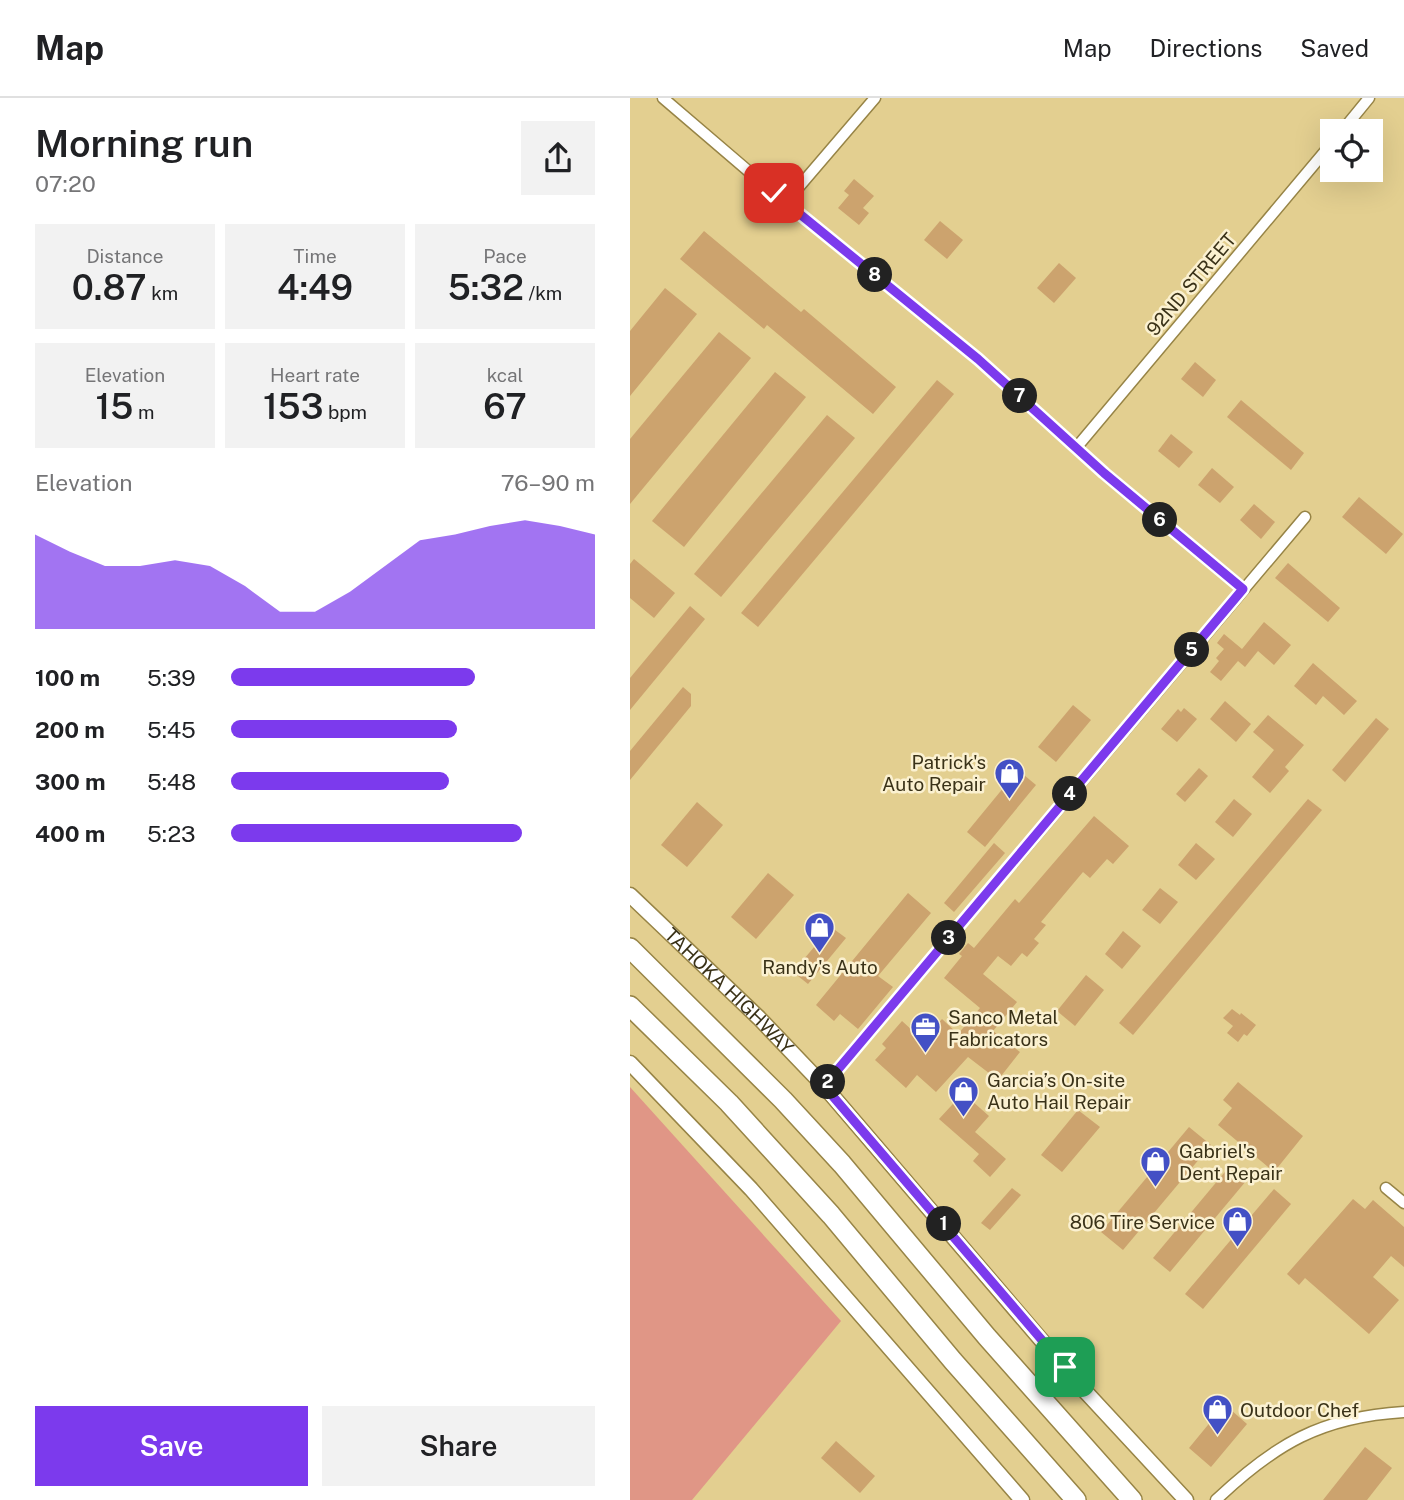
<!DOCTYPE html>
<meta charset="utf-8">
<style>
:root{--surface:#fff;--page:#f2f2f2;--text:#202124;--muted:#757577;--line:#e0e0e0;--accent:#7c3aed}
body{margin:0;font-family:"Public Sans",sans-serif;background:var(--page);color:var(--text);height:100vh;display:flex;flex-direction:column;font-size:26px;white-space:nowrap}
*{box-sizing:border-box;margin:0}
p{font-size:23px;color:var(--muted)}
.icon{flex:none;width:38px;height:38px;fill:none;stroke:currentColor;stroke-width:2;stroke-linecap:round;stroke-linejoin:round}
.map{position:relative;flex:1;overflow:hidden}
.details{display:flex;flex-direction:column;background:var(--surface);width:630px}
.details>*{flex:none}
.fabs{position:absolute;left:690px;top:21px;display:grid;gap:14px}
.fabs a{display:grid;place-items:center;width:63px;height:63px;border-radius:0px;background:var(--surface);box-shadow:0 7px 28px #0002;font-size:35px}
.pin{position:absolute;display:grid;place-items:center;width:60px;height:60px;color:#fff;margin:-30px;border-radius:14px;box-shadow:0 4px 10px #0006}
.km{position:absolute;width:35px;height:35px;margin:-18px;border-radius:50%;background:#222;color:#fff;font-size:19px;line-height:35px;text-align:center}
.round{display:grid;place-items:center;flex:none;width:74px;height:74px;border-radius:0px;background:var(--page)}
.summary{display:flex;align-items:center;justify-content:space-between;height:119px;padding:0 35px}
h1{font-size:38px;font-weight:600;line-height:52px}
.metrics{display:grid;grid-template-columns:repeat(3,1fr);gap:10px;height:119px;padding:7px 35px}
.metrics div{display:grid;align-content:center;border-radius:0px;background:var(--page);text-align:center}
.metrics b{font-size:35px;font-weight:600}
.metrics small{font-size:19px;font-weight:400}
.metrics p{font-size:19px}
.chart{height:196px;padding:14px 35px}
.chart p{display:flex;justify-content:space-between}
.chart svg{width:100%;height:126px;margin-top:7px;fill:var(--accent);opacity:.7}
.cta{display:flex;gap:14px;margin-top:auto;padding:14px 35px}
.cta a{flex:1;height:80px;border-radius:0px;background:var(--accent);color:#fff;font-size:28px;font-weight:600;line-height:80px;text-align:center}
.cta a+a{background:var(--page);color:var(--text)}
ul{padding:0 35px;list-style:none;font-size:23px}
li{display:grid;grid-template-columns:112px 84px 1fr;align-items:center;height:52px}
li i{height:18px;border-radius:9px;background:var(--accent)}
header{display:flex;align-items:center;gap:42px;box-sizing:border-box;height:98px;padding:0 35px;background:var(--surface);border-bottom:2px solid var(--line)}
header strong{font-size:33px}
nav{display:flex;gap:38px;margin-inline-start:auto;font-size:24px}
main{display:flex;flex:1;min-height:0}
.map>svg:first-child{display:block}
</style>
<header>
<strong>Map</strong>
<nav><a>Map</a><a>Directions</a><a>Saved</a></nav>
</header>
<main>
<section class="details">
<div class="summary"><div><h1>Morning run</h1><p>07:20</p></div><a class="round"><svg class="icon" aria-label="share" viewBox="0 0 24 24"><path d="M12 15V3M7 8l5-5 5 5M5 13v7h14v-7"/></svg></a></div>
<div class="metrics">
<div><p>Distance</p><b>0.87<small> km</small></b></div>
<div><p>Time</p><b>4:49</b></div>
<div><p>Pace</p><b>5:32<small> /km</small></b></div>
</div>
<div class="metrics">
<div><p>Elevation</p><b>15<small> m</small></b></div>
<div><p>Heart rate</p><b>153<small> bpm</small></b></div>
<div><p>kcal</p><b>67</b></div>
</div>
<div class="chart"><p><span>Elevation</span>76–90 m</p>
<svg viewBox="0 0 160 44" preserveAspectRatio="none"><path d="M0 44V11L10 17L20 22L30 22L40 20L50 22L60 29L70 38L80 38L90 31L100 22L110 13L120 11L130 8L140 6L150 8L160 11V44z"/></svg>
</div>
<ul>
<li><b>100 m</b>5:39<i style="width:67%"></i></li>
<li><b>200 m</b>5:45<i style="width:62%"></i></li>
<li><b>300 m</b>5:48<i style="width:60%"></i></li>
<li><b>400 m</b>5:23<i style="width:80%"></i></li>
</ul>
<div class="cta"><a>Save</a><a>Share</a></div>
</section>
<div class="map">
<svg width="774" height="1402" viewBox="0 0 774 1402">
<rect width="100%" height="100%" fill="#e3cf90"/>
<!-- green -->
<polygon fill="#e09686" points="0,989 211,1223 62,1402 0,1402"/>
<!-- building -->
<g fill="#cca36e">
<polygon points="224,81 244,98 233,110 239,115 229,127 208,110 219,97 214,93"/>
<polygon points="310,123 333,142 317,161 294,142"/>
<polygon points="74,133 171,214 174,211 266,289 243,316 137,227 134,231 50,161"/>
<polygon points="429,165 446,180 424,205 407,190"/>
<polygon points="35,190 67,216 0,298 0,233"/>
<polygon points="89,234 121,260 0,406 0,341"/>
<polygon points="565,264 586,282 573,299 551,281"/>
<polygon points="145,274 176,299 54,449 22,423"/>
<polygon points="307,282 324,296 128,529 111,515"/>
<polygon points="611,302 674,355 661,372 597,319"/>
<polygon points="197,317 225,340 91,499 64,476"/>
<polygon points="541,336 563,354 549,370 528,353"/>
<polygon points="582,370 604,389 590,405 568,387"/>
<polygon points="729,399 773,436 756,456 712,419"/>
<polygon points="624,406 645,424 631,441 610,422"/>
<polygon points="4,461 45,495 24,520 0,500 0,466"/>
<polygon points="658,465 710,510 698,524 645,480"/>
<polygon points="60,508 75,521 0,612 0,580"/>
<polygon points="634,524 661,547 644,567 628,553 615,569 608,563 591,583 580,574 589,563 586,560 594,551 587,545 594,536 612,551"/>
<polygon points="683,565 727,603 714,617 693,598 686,607 664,588"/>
<polygon points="53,589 61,596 61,608 0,682 0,653"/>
<polygon points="595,603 621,626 606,644 580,621"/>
<polygon points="443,607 461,622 426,664 408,649"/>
<polygon points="554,610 567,621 547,644 531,631 548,611 551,614"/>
<polygon points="638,617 674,647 655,669 659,673 640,695 622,679 644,652 623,634"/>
<polygon points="746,620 759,631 715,684 702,672"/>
<polygon points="569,670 578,678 555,704 546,696"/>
<polygon points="388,672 406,687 355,749 337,734"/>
<polygon points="604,701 622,716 603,739 585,724"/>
<polygon points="678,701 692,712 503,937 489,925"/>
<polygon points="67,704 93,727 57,769 31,747"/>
<polygon points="464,718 499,748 483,766 477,761 460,780 453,774 411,824 416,827 404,841 409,845 397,859 392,855 381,868 368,858 353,876 387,904 363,933 390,954 368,982 338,959 306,994 287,977 276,990 245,962 256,950 252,946 272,923 293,942 312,921 328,936 350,910 314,880 332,858 329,856 338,845 344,850 385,801 389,805"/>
<polygon points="364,745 375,755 324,814 314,805"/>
<polygon points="566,745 585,761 566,782 548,767"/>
<polygon points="138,775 164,797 126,841 101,819"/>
<polygon points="530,790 548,804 530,826 512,812"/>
<polygon points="278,795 301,815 248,878 263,889 228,931 210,916 204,923 186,907"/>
<polygon points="201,829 216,840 178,886 163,874"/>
<polygon points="493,833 511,848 492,871 475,856"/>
<polygon points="456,877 474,892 445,928 427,913"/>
<polygon points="602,911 610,917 611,915 626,927 617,938 614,936 608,944 597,935 603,928 593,920"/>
<polygon points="608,984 673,1038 644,1074 588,1027 602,1010 593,1002"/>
<polygon points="333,995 359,1018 345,1034 376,1061 360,1079 343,1063 349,1056 309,1021"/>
<polygon points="448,1012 470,1029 432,1074 411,1057"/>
<polygon points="559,1029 581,1047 493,1152 471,1134"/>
<polygon points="599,1069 616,1083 540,1174 523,1160"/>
<polygon points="382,1090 391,1097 360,1132 351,1125"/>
<polygon points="644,1091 661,1106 573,1211 555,1196"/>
<polygon points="723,1101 735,1111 743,1102 774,1129 774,1169 761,1158 743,1179 769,1202 739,1236 675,1180 669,1187 657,1176"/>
<polygon points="601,1312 617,1326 581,1369 559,1350 582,1322 589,1328"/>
<polygon points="206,1343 245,1378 230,1395 191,1360"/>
<polygon points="735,1349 762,1370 737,1402 693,1402"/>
</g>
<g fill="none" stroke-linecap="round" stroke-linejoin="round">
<defs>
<g id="street">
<polyline points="33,0 144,95 348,261 474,375 613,491"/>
<polyline points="712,33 739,0"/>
<polyline points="156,104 245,0"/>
<polyline points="446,350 702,45"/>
<polyline points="194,988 675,419"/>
<polyline points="756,1090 774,1105"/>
<path d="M586,1402C645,1346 691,1319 774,1314"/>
</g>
<g id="secondary">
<path id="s1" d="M0,797L129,920L194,988L454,1292L556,1402"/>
<polyline points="0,965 121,1091 392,1402"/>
</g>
<g id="highway">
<polyline points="0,850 153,1002 212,1066 357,1239 502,1402"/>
<polyline points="0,908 99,1005 201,1117 323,1263 446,1402"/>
</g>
</defs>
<!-- street casing -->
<use href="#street" stroke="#978446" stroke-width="13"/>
<!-- secondary casing -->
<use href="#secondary" stroke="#978446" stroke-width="17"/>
<!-- highway casing -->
<use href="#highway" stroke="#978446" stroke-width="22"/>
<!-- street -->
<use href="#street" stroke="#fff" stroke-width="10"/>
<!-- secondary -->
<use href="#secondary" stroke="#fff" stroke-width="14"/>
<!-- highway -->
<use href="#highway" stroke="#fff" stroke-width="19"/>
</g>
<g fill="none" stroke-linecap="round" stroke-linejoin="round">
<defs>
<polyline id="route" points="144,95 348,261 474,375 613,491 194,988 435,1269"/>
</defs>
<!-- route casing -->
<use href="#route" stroke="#fff" stroke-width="14"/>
<!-- route -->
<use href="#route" stroke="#7c3aed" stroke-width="9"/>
</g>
<!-- icons -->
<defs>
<symbol id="shop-pin" viewBox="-11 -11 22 30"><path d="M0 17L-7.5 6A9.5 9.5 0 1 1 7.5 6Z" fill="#4350c5" stroke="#fbf1d1"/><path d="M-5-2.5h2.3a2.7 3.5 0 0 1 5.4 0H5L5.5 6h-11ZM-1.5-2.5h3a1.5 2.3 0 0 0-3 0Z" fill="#fff"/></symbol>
<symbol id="office-pin" viewBox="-11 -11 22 30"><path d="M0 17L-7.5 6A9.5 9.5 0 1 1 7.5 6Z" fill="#4350c5" stroke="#fbf1d1"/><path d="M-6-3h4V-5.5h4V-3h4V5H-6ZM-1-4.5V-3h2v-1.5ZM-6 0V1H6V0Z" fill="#fff"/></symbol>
</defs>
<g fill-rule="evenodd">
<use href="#shop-pin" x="362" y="658" width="35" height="47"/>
<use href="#shop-pin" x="172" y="812" width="35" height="47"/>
<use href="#office-pin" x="278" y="912" width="35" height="47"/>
<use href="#shop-pin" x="316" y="976" width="35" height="47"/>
<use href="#shop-pin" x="508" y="1046" width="35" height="47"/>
<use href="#shop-pin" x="590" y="1106" width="35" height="47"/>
<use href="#shop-pin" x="570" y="1294" width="35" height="47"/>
</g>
<g text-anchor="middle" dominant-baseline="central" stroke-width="5" stroke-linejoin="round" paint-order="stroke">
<!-- street labels -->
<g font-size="19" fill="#3a3218" stroke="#fbf1d1">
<text transform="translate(561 186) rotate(-50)">92ND STREET</text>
<text stroke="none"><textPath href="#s1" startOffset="138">TAHOKA HIGHWAY</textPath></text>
</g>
<!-- poi labels -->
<g font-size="19" fill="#3a3218" stroke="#fbf1d1" text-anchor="start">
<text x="356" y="664" text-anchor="end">Patrick's<tspan x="356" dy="22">Auto Repair</tspan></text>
<text x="190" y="869" text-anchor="middle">Randy's Auto</text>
<text x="318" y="919">Sanco Metal<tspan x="318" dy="22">Fabricators</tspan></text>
<text x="357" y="982">Garcia’s On-site<tspan x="357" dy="22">Auto Hail Repair</tspan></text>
<text x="549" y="1053">Gabriel's<tspan x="549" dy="22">Dent Repair</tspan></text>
<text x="585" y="1124" text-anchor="end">806 Tire Service</text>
<text x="610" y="1312">Outdoor Chef</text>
</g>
</g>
</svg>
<div class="fabs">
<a><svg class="icon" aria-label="locate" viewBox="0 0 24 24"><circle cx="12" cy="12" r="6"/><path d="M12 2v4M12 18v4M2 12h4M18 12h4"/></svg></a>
</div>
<div class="pin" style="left:435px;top:1269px;background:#1e9e55"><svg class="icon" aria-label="arrive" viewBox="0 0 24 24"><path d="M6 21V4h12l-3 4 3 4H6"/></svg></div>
<div class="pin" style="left:144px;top:95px;background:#d93025"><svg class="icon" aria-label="check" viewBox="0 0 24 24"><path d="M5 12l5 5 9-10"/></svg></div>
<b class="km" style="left:314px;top:1126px">1</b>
<b class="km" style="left:198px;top:984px">2</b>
<b class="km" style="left:319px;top:840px">3</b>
<b class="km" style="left:440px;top:696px">4</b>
<b class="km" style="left:562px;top:552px">5</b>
<b class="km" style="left:530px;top:422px">6</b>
<b class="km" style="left:390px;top:298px">7</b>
<b class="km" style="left:245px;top:177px">8</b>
</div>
</main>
